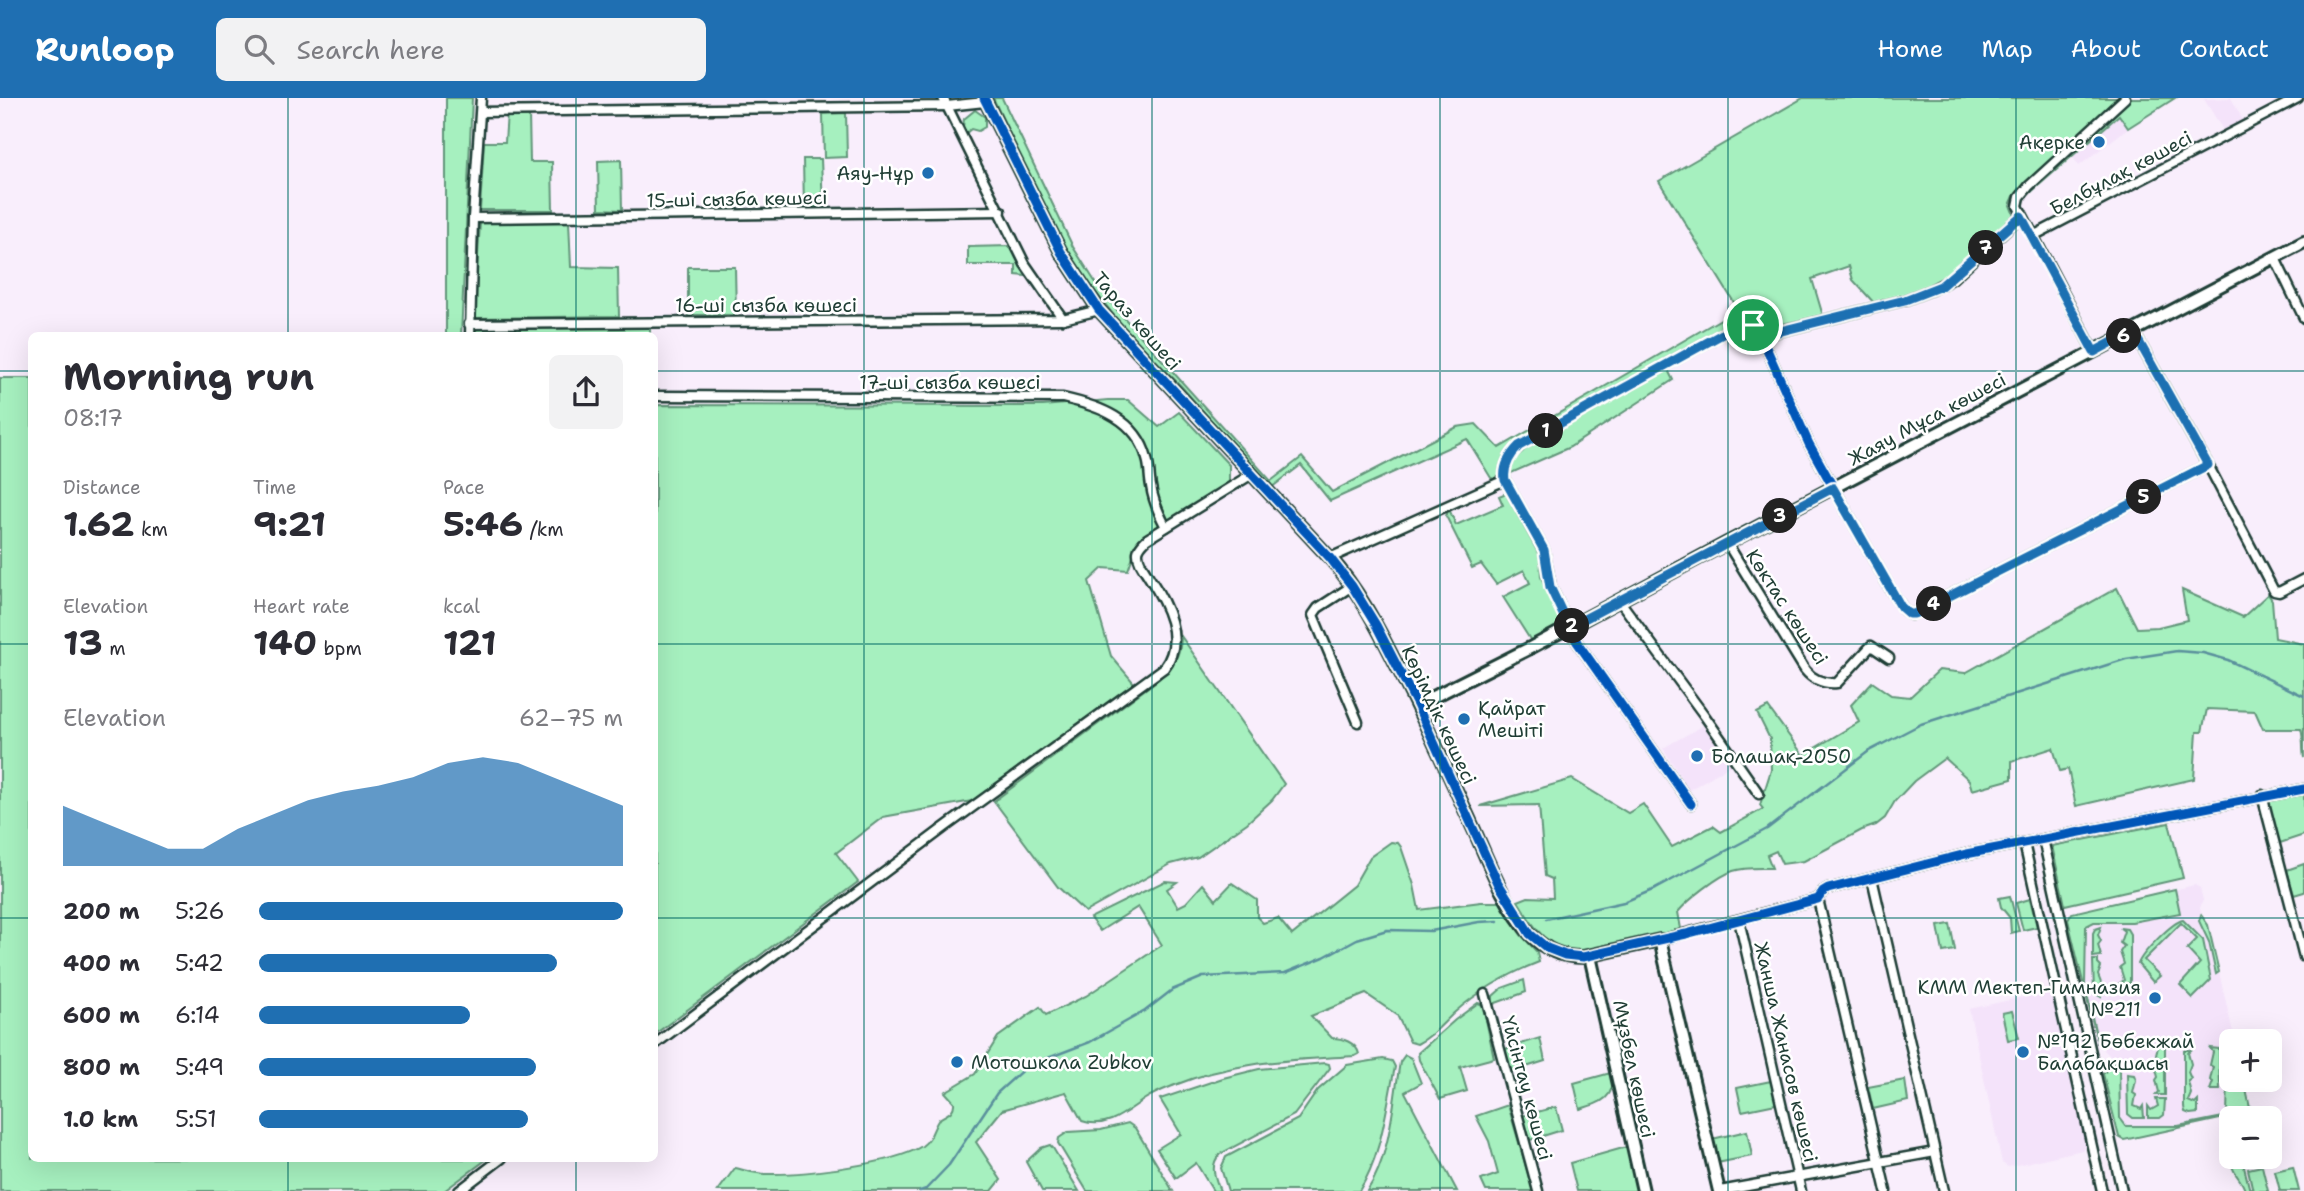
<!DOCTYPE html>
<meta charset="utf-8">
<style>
:root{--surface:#fff;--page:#f2f2f3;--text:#2b2b33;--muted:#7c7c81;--accent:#1f6fb2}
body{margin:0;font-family:"Shantell Sans",sans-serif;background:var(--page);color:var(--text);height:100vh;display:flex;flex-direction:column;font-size:26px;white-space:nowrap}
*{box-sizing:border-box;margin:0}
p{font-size:23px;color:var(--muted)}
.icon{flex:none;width:38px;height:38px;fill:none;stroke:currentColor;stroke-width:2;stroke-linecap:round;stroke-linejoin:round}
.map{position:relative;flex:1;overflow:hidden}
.drawer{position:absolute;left:28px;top:234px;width:630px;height:830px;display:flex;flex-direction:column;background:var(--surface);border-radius:10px;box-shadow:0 7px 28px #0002}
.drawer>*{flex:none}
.buttons{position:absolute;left:2219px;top:931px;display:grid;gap:14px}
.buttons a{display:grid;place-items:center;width:63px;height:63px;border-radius:10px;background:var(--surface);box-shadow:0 7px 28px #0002;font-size:35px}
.pin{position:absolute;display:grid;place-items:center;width:60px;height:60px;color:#fff;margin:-30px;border:4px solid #fff;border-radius:50%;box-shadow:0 2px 7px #0007}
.km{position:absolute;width:35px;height:35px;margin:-18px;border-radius:50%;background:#222;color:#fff;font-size:19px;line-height:35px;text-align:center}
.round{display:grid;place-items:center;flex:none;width:74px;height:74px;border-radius:10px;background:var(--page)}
.headline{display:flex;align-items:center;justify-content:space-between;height:119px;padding:0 35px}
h1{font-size:38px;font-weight:700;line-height:52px}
.stats{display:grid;grid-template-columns:repeat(3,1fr);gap:10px;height:119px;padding:7px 35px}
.stats div{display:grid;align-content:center}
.stats b{font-size:35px;font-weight:700}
.stats small{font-size:19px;font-weight:400}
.stats p{font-size:19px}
.chart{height:196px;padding:14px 35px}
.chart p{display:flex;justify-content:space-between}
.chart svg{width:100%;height:126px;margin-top:7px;fill:var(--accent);opacity:.7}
ul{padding:0 35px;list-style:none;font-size:23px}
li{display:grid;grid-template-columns:112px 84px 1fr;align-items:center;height:52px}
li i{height:18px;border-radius:9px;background:var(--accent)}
header{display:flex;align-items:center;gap:42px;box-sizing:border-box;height:98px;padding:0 35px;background:var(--accent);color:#fff}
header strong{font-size:33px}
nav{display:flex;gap:38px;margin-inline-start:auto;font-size:24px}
.search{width:490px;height:63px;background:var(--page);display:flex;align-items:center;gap:18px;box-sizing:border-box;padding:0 24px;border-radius:10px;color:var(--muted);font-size:26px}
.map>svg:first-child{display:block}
</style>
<header>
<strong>Runloop</strong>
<div class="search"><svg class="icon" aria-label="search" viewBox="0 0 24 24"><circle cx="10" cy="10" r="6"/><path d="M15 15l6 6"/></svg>Search here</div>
<nav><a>Home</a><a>Map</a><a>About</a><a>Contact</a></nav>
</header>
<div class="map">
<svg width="2304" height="1093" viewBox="0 0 2304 1093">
<rect width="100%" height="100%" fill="#f9eefc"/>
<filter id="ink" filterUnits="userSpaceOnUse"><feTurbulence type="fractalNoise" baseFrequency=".0143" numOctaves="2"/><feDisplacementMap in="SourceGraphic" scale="14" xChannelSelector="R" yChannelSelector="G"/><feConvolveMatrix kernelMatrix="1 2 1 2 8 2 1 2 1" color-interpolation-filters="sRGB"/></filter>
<g filter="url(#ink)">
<!-- built -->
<g fill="#f4e3fa">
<polygon points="2231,0 2243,22 2223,32 2204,1"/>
<polygon points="2120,17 2128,30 2079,68 2072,58"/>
<polygon points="1704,627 1731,667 1689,692 1663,650"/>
<polygon points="2195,787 2200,790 2203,802 2200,810 2202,820 2208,827 2235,943 2231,943 2231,982 2244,982 2250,1010 2247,1015 2124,1042 2119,1039 2103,976 2115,963 2096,944 2068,822 2072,815"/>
<polygon points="2046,894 2054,897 2088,1045 2082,1052 2008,1069 2002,1065 1969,911"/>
</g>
<!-- green -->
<g fill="#a6f0bf" stroke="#62967a" stroke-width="2">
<polygon points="446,0 472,0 461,238 446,238"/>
<path d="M993,0H1002L1073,149L1094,182L1118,213L1271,383L1302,359L1332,394L1457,329L1476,326L1499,350L1738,211L1659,83L1803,0H2117L2014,98L2010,107L2015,120L1982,150L1961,163L1937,188L1876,207L1853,182L1849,168L1812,181L1823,218L1766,229L1762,228L1756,219L1747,217L1517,343C1504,353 1501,366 1498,382L1491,380L1467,341L1330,403L1301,367L1271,390L1181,288L1123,229L1080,174L1046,113Z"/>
<polygon points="2130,0 2175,0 2128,30 2119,17 2029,96"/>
<polygon points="975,12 985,19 985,29 978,33 971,31 965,36 963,29 964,21"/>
<polygon points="507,15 529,16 530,64 552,64 553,112 480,112 484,44 505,44"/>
<polygon points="846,15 847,59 824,60 823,16"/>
<polygon points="803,61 821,61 823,109 804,109"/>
<polygon points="621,62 622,112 599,111 598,63"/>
<polygon points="569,123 571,169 618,170 619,218 474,220 480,125"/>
<polygon points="1010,148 1026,178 1016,177 1016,167 968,167 968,149"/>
<polygon points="688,169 735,169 736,217 688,217"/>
<polygon points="650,228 650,238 474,238 474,231"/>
<polygon points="1668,272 1673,282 1570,349 1509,376 1513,362 1529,348"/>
<polygon points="0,280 32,280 32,1060 487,1061 444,1093 0,1093"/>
<polygon points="1108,302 1128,302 1159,329 1179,314 1229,367 1229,385 1139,441 1128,472 1103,470 1089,483 1111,558 1134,585 972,703 883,719 836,755 858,784 655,936 655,307 1043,308"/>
<polygon points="1506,395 1540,458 1541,479 1563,527 1531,543 1503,499 1530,485 1524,472 1496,486 1481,466 1472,470 1446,418 1449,411 1456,427 1503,407 1499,398"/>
<path d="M2117,490L2137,530L2158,529L2187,522L2182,492L2243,519L2268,496L2272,502L2275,540L2304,546V660C2302,649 2304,641 2301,631H2263L2255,613L2207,611L2202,634H2197L2194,681L2076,708L2068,671L2060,673L2053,650L2012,663V681L1972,692L1969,682L1945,660L1914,683L1895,703L1885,720L1876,727L1862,732L1804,763L1782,766L1776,753L1767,757L1772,770C1759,770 1745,769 1733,773C1718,778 1688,802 1678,814L1681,831L1583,855C1546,850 1536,833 1518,803L1528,799L1553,800L1552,781L1545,778L1539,707L1480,708L1572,681L1628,715L1643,706L1672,749L1713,728L1721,734L1763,711L1760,707L1771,672L1770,641L1757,615L1768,609L1803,657L1859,624L1851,607L1872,584L1891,597L1910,599L1939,572L1965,575Z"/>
<path d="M1181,538L1284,686L1272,702L1247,725L1198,759L1171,766L1085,814L1058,789L994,703L1159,581C1173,567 1181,558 1181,538Z"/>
<polygon points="2304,695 2304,737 2280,745 2268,711 2269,703 2272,700"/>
<polygon points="2169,725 2183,780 2065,807 2052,748"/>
<path d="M1391,744L1398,745L1401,749L1414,787L1419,812L1481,804H1500L1521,837L1537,854L1539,864C1508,876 1480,892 1455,914C1442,926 1433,938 1417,946L1410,944L1397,917L1366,896L1311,918L1332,940C1342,940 1356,944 1359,956L1355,958C1294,962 1233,963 1175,987C1165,991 1154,995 1145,1001C1127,1013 1107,1032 1082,1023L1066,994L1002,1012L976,1044L1001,1082L992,1093H718L735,1070C745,1072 756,1076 767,1076C802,1077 894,1066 922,1048C933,1040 932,1031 939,1021C947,1016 955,1014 954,1004L945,994L975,976L998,939L1040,909L1046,917L1086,898L1162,847L1138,809L1100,833L1090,820L1165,783L1177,784L1167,791L1178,809L1186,805L1203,786L1216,802L1232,785L1257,802V819L1263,825L1278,820L1292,837L1354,787L1370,759Z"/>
<polygon points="2304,766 2304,794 2294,797 2287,772"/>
<polygon points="2175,791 2180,815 2132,824 2094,824 2086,828 2085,887 2098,946 2068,822 2072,815"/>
<polygon points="2010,798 2019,833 2011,835 2010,820 2001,809 1999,800"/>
<polygon points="2030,801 2037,829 2023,832 2016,805"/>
<polygon points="2201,817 2208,827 2219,874 2216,876 2209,844 2199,823"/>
<path d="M2183,822L2203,842L2211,882L2193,900L2180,887L2200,865L2187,851L2197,841L2181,825L2144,862L2160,878L2153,884L2138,866C2142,855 2172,824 2183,822Z"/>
<polygon points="1950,826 1955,852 1943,854 1938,828"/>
<polygon points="2101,829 2098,837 2101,843 2098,847 2101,858 2093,859 2093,835 2095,831"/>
<polygon points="2120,830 2127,831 2130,836 2130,885 2120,885 2124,882 2120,869 2124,866 2120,854 2124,848 2120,845 2124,833"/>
<polygon points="2093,862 2098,862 2098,866 2101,869 2098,877 2101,885 2101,899 2094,895"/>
<polygon points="1524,882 1526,894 1493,906 1493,898 1502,890"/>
<polygon points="1478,905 1483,907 1494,960 1460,969 1467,993 1440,1001 1419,962 1418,955 1455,922"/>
<polygon points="2012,913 2019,940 2008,942 2002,915"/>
<polygon points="1540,940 1545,963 1510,974 1505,951"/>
<polygon points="2159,944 2165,944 2165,997 2156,997 2159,994 2156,982 2158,979 2156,971 2159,964 2156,956"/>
<polygon points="2231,944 2231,982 2244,982 2250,1010 2247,1015 2124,1042 2119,1039 2103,976 2115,963 2119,967 2120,1020 2126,1028 2178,1028 2223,1019 2227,1016 2229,945"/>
<polygon points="2210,950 2219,951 2220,992 2210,992 2213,984 2210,982 2213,969 2210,967 2213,954"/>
<polygon points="2184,952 2191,952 2188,955 2191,966 2188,974 2191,981 2188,983 2191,996 2188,1003 2195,1006 2198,1003 2198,1015 2190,1016 2185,1014 2184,1009"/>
<path d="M1405,957L1411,960L1421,985L1405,994L1457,1093H1367C1391,1057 1393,1005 1400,964Z"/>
<path d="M1383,961L1392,963L1395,969C1386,1010 1382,1057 1359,1093H1228L1221,1070L1226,1059L1298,1021L1318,992L1347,967Z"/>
<path d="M1325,965L1329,966L1330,970L1294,1017L1220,1056C1209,1068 1215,1079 1220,1093H1213L1196,1065L1176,1080L1157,1051L1181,1036L1160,1001L1223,980L1259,971Z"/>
<path d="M1614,974C1614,1001 1603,1004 1580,1011L1574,985Z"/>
<polygon points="2127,976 2134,977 2136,982 2133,995 2136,997 2134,1008 2141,1011 2143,1008 2144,1020 2133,1020 2128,1016"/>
<polygon points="1905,982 1908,1003 1873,1011 1868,989"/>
<polygon points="1771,983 1776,1006 1742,1013 1737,990"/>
<polygon points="2156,1001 2165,1001 2164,1017 2160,1020 2148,1020 2148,1008 2151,1012 2158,1008"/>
<polygon points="1508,1007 1533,1093 1486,1093 1481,1082 1498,1076 1489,1043 1476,1018"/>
<polygon points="1556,1009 1562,1032 1527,1043 1522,1018"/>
<polygon points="1128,1025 1135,1030 1173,1093 1087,1093 1058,1045 1059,1040 1068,1034 1101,1032"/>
<polygon points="1747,1033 1752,1058 1717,1065 1712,1041"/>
<polygon points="1050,1047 1053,1050 1079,1093 1042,1093 1026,1064 1041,1050"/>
<polygon points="1630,1048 1640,1093 1577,1093 1570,1065"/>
<path d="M2243,1065L2250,1093H2245C2243,1082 2234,1078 2232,1067Z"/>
<polygon points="2262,1068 2268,1093 2253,1093 2248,1071"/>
<polygon points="2293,1069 2299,1093 2280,1093 2275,1073"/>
</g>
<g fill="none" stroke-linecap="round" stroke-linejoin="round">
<!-- stream -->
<g stroke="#5a909c" stroke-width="2.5">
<polyline points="1546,821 1624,804 1655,791 1767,731 1869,653 1921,626 2126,561 2177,553 2203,555 2228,562 2304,598"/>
<polyline points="920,1093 926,1091 949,1067 997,995 1027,968 1090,944 1145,913 1172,892 1203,879 1285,875 1324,859 1357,841 1387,832 1431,833 1479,824 1498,823"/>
</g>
<defs>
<g id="street">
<polyline points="943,0 1025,166 1063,221"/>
<polyline points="481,14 947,8 985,4"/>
<polyline points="473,120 1001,113"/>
<polyline points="2033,138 2298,0"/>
<polyline points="2275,160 2304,220"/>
<polyline points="469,226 1063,221 1099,212"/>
<polyline points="2133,233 2208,367 2274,493 2279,494 2304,481"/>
<polyline points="470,238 473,120 481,0"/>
<polyline points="1761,238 1905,202 1931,192 1952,181 2021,118"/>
<polyline points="2094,254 2018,108 2020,99 2029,88 2125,0"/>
<path d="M654,298L1063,300C1099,308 1137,321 1147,361C1150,370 1149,379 1151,388C1153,403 1159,416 1166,429"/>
<path d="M1727,445L1805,572C1813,582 1824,586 1837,585L1871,548L1889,560"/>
<polyline points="1330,460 1505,382"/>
<polyline points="1352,488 1318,510 1313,517 1358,624"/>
<polyline points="1619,502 1704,617 1759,696"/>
<polyline points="2262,697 2304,859"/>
<path d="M1691,706L1577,544L1551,489L1544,452L1505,382C1503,368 1508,358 1519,348L1725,234L1750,226L1756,230L1761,238L1809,346L1892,494L1904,512L1911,517L2208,367"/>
<polyline points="2043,741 2122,1093"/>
<polyline points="2024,745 2102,1093"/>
<polyline points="1872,780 1944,1093"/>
<polyline points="1818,801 1886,1093"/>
<polyline points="1739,822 1801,1093"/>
<polyline points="1660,842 1818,801 1823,794 1828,791 1966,756 2304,691"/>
<polyline points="1485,896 1538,1093"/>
<path d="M654,947L945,729L1164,570C1186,542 1166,505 1149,479C1145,472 1137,463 1138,454C1139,448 1143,445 1147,441L1252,376"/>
<polyline points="459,1093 502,1060"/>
<polyline points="1720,1093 1935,1054"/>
</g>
<g id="secondary">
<path d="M984,0L1061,154L1099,212L1330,460C1357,490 1377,528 1395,564C1424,620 1449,677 1475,734C1490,768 1505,808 1531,837C1545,852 1563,859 1583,859L1660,842L1719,1093"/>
<polyline points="1417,607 1530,550 1727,445 2304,144"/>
<polyline points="1590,858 1643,1093"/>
</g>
</defs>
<!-- street casing -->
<use href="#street" stroke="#1f3d34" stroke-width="13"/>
<!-- secondary casing -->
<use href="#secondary" stroke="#1f3d34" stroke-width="16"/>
<!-- street -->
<use href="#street" stroke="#fff" stroke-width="8"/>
<!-- secondary -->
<use href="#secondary" stroke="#fff" stroke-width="10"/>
<defs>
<g id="cycleway">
<polyline points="984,0 1061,154 1099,212 1330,460 1352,488 1376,527 1417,607 1498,785 1530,836 1547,850 1565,857 1583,859 1686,836 1818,801 1823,794 1828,791 1966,756 2304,691"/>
<path d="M1691,706L1577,544L1551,489L1544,452L1505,382C1503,368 1508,358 1519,348L1725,234L1750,226L1756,230L1761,238L1809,346L1892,494L1904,512L1911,517L2208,367"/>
</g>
</defs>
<!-- cycleway casing -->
<use href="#cycleway" stroke="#fff" stroke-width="13"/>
<!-- cycleway -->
<use href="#cycleway" stroke="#0057b8" stroke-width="9"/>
</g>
</g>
<g fill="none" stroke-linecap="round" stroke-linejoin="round" filter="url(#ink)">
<defs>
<path id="route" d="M2021,118L2094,254L2133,233L2208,367L1914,516H1909L1901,509L1833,390L1569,529L1550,489L1544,452L1505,382C1503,369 1509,358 1519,348L1726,234L1745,226L1753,227L1761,238L1905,202L1941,188Z"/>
</defs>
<!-- route casing -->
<use href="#route" stroke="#fff" stroke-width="14"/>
<!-- route -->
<use href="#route" stroke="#1f6fb2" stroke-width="9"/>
</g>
<!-- grid -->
<path fill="none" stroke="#0f766e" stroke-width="2" stroke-opacity="0.55" d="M288,0V238M576,0V238M864,0V1093M1152,0V1093M1440,0V1093M1728,0V1093M2016,0V1093M0,273H32M654,273H2304M0,546H32M654,546H2304M0,820H32M654,820H2304M288,1060V1093M576,1060V1093"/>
<!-- markers -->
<g fill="#1f6fb2" stroke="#fff" stroke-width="2.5">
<circle cx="2099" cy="44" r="7"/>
<circle cx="928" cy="75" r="7"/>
<circle cx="1464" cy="621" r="7"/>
<circle cx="1697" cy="658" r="7"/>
<circle cx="2155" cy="900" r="7"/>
<circle cx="2023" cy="954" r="7"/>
<circle cx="957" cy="964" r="7"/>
</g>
<g text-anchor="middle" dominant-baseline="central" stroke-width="5" stroke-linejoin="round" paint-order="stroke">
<!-- poi labels -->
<g font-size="19" fill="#1f3d34" stroke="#fff" text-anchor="start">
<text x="2085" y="44" text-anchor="end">Ақерке</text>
<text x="914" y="75" text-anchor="end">Аяу-Нұр</text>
<text x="1478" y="610">Қайрат<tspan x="1478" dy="22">Мешіті</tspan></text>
<text x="1711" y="658">Болашақ-2050</text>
<text x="2141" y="889" text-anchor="end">КММ Мектеп-Гимназия<tspan x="2141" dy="22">№211</tspan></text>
<text x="2037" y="943">№192 Бөбекжай<tspan x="2037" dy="22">Балабақшасы</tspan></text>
<text x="971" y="964">Мотошкола Zubkov</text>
</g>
<!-- street labels -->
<g font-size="19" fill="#1f3d34" stroke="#fff">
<text transform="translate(2121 75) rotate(-28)">Белбұлақ көшесі</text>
<text transform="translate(737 101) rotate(-1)">15-ші сызба көшесі</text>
<text x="766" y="207">16-ші сызба көшесі</text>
<text transform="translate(1137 223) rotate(49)">Тараз көшесі</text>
<text x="950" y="284">17-ші сызба көшесі</text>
<text transform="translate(1927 321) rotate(-28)">Жаяу Мұса көшесі</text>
<text transform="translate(1787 509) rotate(57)">Көктас көшесі</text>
<text transform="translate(1439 617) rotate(65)">Көрімдік көшесі</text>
<text transform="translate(1786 954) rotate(77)">Жанша Жанасов көшесі</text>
<text transform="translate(1634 971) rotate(78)">Мұзбел көшесі</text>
<text transform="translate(1527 990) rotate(75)">Үйсінтау көшесі</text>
</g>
</g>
</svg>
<div class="buttons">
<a>+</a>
<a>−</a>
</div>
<div class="pin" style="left:1753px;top:227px;background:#1e9e55"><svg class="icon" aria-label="arrive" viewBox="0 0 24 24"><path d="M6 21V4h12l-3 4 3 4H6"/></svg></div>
<b class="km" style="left:1546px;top:333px">1</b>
<b class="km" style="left:1572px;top:528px">2</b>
<b class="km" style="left:1780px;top:418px">3</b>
<b class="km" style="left:1934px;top:506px">4</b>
<b class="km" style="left:2144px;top:399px">5</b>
<b class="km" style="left:2124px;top:238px">6</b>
<b class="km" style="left:1986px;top:150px">7</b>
<section class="drawer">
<div class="headline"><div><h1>Morning run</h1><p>08:17</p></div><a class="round"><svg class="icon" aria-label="share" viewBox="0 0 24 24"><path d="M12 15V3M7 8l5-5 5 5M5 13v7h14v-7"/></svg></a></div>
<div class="stats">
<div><p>Distance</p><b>1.62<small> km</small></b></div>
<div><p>Time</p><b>9:21</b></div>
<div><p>Pace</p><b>5:46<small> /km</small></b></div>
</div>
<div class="stats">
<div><p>Elevation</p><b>13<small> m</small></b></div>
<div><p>Heart rate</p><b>140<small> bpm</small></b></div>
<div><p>kcal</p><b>121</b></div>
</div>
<div class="chart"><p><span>Elevation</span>62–75 m</p>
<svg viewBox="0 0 160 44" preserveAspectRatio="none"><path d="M0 44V23L10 28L20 33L30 38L40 38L50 31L60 26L70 21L80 18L90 16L100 13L110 8L120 6L130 8L140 13L150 18L160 23V44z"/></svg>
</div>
<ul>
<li><b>200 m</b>5:26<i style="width:100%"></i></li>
<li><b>400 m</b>5:42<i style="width:82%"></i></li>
<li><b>600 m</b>6:14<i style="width:58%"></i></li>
<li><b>800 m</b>5:49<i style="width:76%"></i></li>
<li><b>1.0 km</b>5:51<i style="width:74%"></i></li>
</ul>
</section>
</div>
